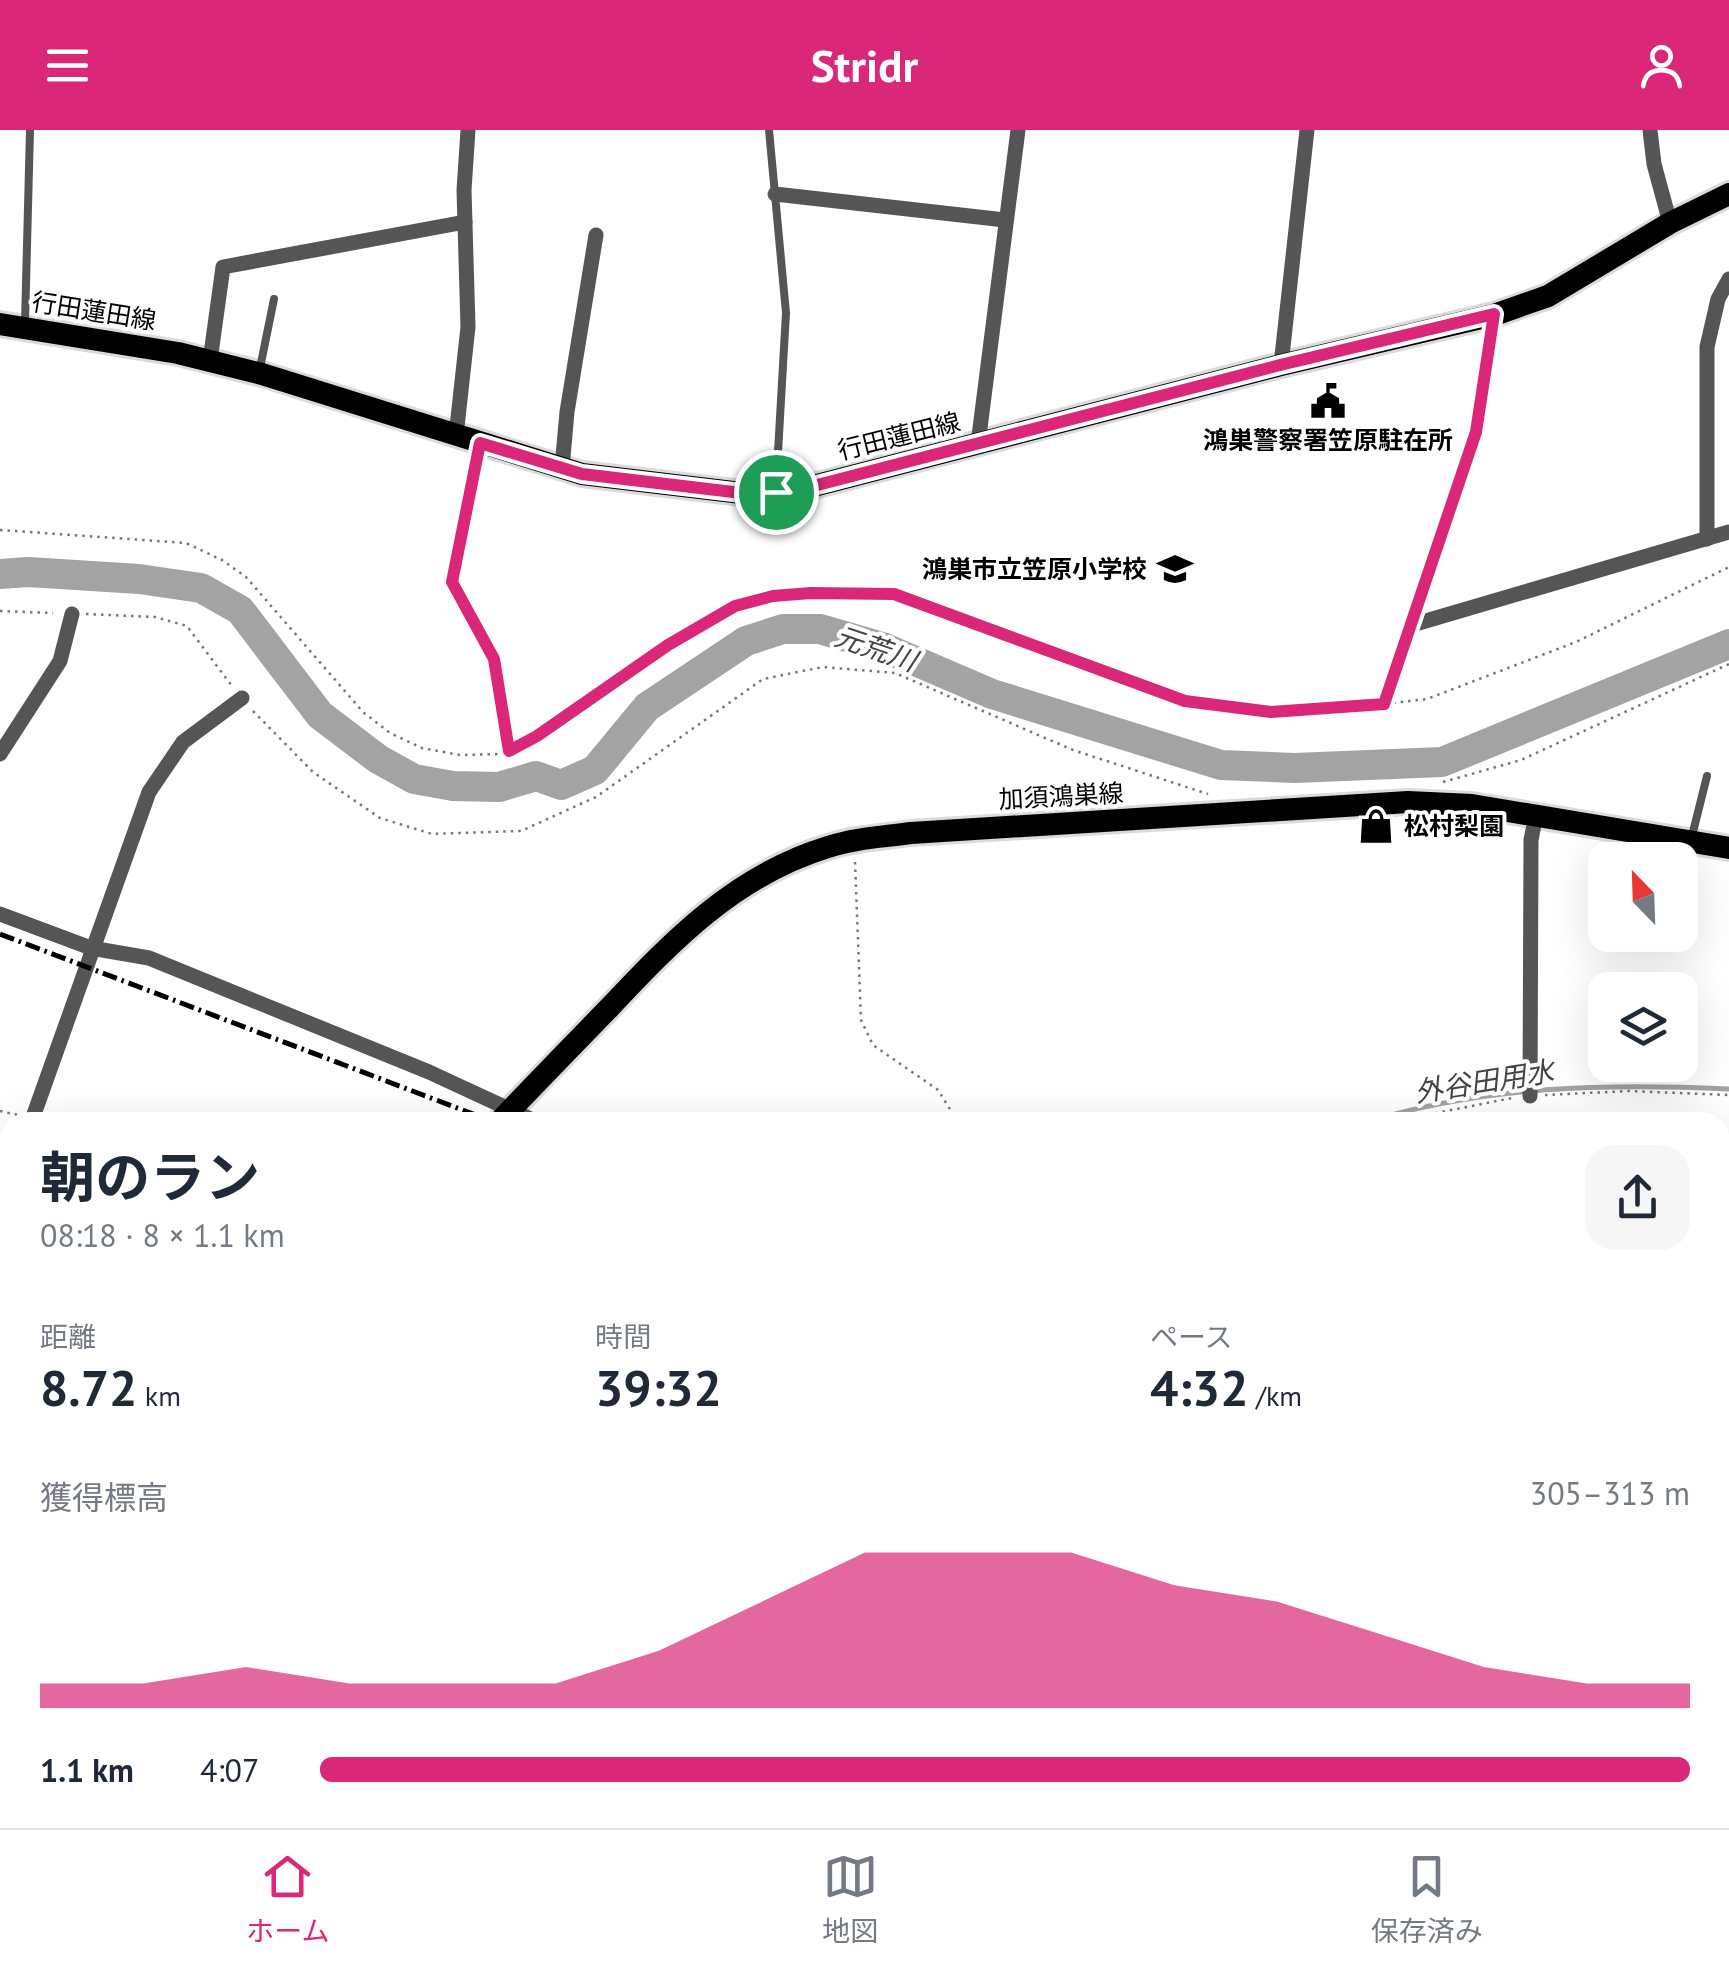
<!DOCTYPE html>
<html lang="ja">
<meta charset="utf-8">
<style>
:root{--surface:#fff;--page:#f6f6f7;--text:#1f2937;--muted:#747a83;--line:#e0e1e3;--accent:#db2777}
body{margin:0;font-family:"PT Sans","Noto Sans JP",sans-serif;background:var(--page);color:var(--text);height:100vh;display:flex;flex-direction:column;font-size:38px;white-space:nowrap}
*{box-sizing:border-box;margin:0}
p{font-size:32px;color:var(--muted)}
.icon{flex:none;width:55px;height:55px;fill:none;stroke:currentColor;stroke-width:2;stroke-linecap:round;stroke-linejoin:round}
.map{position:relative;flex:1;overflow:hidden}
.side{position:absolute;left:0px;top:982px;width:1730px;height:718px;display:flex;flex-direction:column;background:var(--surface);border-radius:30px 30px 0 0;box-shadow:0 10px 40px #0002}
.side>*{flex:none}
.needle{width:65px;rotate:337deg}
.controls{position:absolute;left:1588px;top:712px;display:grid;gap:20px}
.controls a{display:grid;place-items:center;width:110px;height:110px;border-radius:20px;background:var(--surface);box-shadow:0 10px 40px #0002;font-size:50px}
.pin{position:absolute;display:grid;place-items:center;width:85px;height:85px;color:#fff;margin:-42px;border:5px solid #fff;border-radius:50%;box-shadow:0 2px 10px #0007}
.round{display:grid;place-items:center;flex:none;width:105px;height:105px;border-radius:30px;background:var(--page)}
.head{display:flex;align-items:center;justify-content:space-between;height:170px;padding:0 40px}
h1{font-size:55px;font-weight:700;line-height:75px}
.stats{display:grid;grid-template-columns:repeat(3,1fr);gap:15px;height:170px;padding:10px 40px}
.stats div{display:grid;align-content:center}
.stats b{font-size:50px;font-weight:700}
.stats small{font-size:28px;font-weight:400}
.stats p{font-size:28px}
.chart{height:280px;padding:20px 40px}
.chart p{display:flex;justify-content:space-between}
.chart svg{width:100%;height:180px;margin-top:10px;fill:var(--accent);opacity:.7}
ul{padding:0 40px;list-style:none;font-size:32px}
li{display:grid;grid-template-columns:160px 120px 1fr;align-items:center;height:75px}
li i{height:25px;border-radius:12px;background:var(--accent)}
header{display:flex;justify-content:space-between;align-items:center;height:130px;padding:0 40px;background:var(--accent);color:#fff;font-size:45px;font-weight:700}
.tab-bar{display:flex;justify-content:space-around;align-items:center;height:140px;border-top:2px solid var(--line);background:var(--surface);font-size:28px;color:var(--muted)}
.tab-bar a{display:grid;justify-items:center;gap:5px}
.tab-bar .on{color:var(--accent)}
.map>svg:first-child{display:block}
</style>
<header><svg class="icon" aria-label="menu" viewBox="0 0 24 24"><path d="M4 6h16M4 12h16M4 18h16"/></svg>Stridr<svg class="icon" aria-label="person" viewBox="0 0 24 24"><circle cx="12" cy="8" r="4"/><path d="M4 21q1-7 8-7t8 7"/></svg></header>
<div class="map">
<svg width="1729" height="1698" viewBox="0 0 1729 1698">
<rect width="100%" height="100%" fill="#fff"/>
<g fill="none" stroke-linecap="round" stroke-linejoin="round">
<!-- stream -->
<g stroke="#a3a3a3" stroke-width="5">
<path d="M1366,992C1485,956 1606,953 1729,959"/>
<polyline points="0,1178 10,1179"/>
<polyline points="0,1426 10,1426"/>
</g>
<!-- river -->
<polyline stroke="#a3a3a3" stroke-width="30" points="0,444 28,442 139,449 201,458 240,480 320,585 378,629 414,649 453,656 499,657 536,646 561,655 595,640 647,577 746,511 783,499 820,499 885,518 992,564 1221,635 1295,638 1442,632 1729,514"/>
<defs>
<g id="primary">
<polyline points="0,194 178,223 262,244 582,344 750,364 798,360 1281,235 1494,185 1548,166 1670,93 1729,64"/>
<path d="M499,992C536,953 573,915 610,877C674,809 736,745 828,717C855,708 883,707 911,703L1408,672L1472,675L1729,718"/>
<polyline points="0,1446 10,1437"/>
</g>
</defs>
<!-- primary casing -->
<use href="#primary" stroke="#dbdbdb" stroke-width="28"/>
<!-- path -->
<g stroke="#777" stroke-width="2.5" stroke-dasharray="2.5 5" stroke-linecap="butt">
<polyline points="475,334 452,452 494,529 508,618"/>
<polyline points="0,400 186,413 222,430 246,447 363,582 390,603 422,618 460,625 502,624 537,606 668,515 735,476 773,466 811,463 895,464 1185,571 1271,582 1384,574"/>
<polyline points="0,481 53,483"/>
<polyline points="86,484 155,487 187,496 232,556"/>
<polyline points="1406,512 1384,574 1427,569 1576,512 1729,437"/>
<polyline points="253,581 313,642 380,688 432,704 521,701 596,667 763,549 823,537 895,543 1073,620 1208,664"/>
<polyline points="1443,652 1521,630 1729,534"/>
<polyline points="855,732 861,890 873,915 938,960 958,992"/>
<polyline points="1545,965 1629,961 1729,965"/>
<polyline points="0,981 18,985"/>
<polyline points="1391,992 1512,968"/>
<polyline points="791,1690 812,1698"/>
<polyline points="94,1698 94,1690"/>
<polyline points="381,1698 381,1690"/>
<polyline points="728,1698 731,1690"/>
</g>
<!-- lane -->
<g stroke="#555" stroke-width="8">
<polyline points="769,0 786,183 776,357"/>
<polyline points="25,193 30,0"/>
<polyline points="260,238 274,169"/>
<polyline points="1691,710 1707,646"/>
</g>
<!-- street -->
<g stroke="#555" stroke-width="15">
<polyline points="1650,0 1654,34 1670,93"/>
<polyline points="775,64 1005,90"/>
<polyline points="1494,185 1476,303 1412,495 1729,402"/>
<polyline points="210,231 223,137 465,92"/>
<polyline points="1281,235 1307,0"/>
<polyline points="456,306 468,197 464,60 468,0"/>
<polyline points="978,314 1018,0"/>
<polyline points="562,338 567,282 596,105"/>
<polyline points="1707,409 1707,217 1718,169 1729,149"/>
<polyline points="0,624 60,531 72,484"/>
<polyline points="0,784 91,818 149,828 429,942 537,992"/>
<polyline points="1530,966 1531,710 1536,685"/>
<polyline points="35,992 33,987 149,662 183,612 242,568"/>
<polyline points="1720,1444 1729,1448"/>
<polyline points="1720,1481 1729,1481"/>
<polyline points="1226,1698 1226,1690"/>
<polyline points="1497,1698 1501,1690"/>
</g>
<!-- secondary -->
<polyline stroke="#222" stroke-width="20" points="0,1197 10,1199"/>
<!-- primary -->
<use href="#primary" stroke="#000" stroke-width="22"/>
<!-- rail -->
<g stroke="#000" stroke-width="5" stroke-dasharray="15 5 2.5 5" stroke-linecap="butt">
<polyline points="0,804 494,992"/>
<polyline points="1720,1473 1729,1477"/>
</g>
</g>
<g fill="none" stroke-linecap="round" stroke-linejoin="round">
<defs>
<polygon id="route" points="1494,184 1476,302 1384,574 1271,582 1185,571 894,464 811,463 773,466 735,476 668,515 537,606 509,621 494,529 452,452 480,313 582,344 750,364 798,360 1280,235"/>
</defs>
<!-- route casing -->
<use href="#route" stroke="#fff" stroke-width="20"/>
<!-- route -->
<use href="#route" stroke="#db2777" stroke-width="12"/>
</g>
<!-- icons -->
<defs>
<symbol id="civic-bare" viewBox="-9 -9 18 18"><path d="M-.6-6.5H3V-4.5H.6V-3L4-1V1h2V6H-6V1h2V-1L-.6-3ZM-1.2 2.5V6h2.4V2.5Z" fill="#000" stroke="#fff" stroke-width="2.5" paint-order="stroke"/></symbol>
<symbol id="school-bare" viewBox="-9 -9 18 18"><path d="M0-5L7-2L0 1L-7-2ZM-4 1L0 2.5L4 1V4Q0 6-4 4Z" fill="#000" stroke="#fff" stroke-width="2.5" paint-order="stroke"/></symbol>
<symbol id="shop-bare" viewBox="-9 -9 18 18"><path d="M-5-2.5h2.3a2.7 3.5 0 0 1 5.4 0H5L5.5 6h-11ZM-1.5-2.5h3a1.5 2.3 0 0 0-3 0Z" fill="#000" stroke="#fff" stroke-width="2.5" paint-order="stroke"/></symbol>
</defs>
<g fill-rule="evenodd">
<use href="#civic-bare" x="1303" y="246" width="50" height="50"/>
<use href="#school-bare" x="1150" y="414" width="50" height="50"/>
<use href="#shop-bare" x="1351" y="671" width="50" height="50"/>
</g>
<g text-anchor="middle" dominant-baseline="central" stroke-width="8" stroke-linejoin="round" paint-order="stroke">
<!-- street labels -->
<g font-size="25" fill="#000" stroke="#fff">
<text transform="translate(94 181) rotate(9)">行田蓮田線</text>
<text transform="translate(899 306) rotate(-14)">行田蓮田線</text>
<text transform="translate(1061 666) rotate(-3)">加須鴻巣線</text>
</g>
<!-- poi labels -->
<g font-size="25" font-weight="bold" fill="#000" stroke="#fff">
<text x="1328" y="310">鴻巣警察署笠原駐在所</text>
<text x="1147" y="439" text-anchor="end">鴻巣市立笠原小学校</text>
<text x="1404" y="696" text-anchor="start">松村梨園</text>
</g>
<!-- water labels -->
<g font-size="28" font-style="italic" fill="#444" stroke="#fff">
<text transform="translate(876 518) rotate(19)">元荒川</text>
<text transform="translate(1484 951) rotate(-9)">外谷田用水</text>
</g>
</g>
</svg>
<div class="controls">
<a><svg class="needle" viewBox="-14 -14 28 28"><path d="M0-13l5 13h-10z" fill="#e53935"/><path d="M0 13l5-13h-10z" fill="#747a83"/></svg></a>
<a><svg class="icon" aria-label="layers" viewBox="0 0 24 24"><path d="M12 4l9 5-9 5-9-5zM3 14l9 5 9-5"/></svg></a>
</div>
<div class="pin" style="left:776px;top:362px;background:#1e9e55"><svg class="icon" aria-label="arrive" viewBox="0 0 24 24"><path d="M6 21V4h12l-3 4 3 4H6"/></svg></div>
<section class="side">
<div class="head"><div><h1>朝のラン</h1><p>08:18 · 8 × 1.1 km</p></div><a class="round"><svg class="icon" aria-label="share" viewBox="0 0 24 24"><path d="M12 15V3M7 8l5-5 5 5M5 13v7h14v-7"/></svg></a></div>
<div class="stats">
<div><p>距離</p><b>8.72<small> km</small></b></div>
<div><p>時間</p><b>39:32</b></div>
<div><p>ペース</p><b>4:32<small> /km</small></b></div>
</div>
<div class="chart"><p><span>獲得標高</span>305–313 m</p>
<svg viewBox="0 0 160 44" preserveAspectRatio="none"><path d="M0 44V38L10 38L20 34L30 38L40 38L50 38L60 30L70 18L80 6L90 6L100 6L110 14L120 18L130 26L140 34L150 38L160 38V44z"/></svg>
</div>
<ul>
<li><b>1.1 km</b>4:07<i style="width:100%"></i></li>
</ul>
</section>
</div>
<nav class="tab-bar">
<a class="on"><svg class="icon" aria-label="home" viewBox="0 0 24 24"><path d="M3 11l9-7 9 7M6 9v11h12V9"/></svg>ホーム</a>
<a><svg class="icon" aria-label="map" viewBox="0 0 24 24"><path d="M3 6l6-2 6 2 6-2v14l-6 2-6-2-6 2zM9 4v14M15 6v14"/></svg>地図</a>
<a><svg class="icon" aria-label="saved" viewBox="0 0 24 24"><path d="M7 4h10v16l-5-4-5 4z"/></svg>保存済み</a>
</nav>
